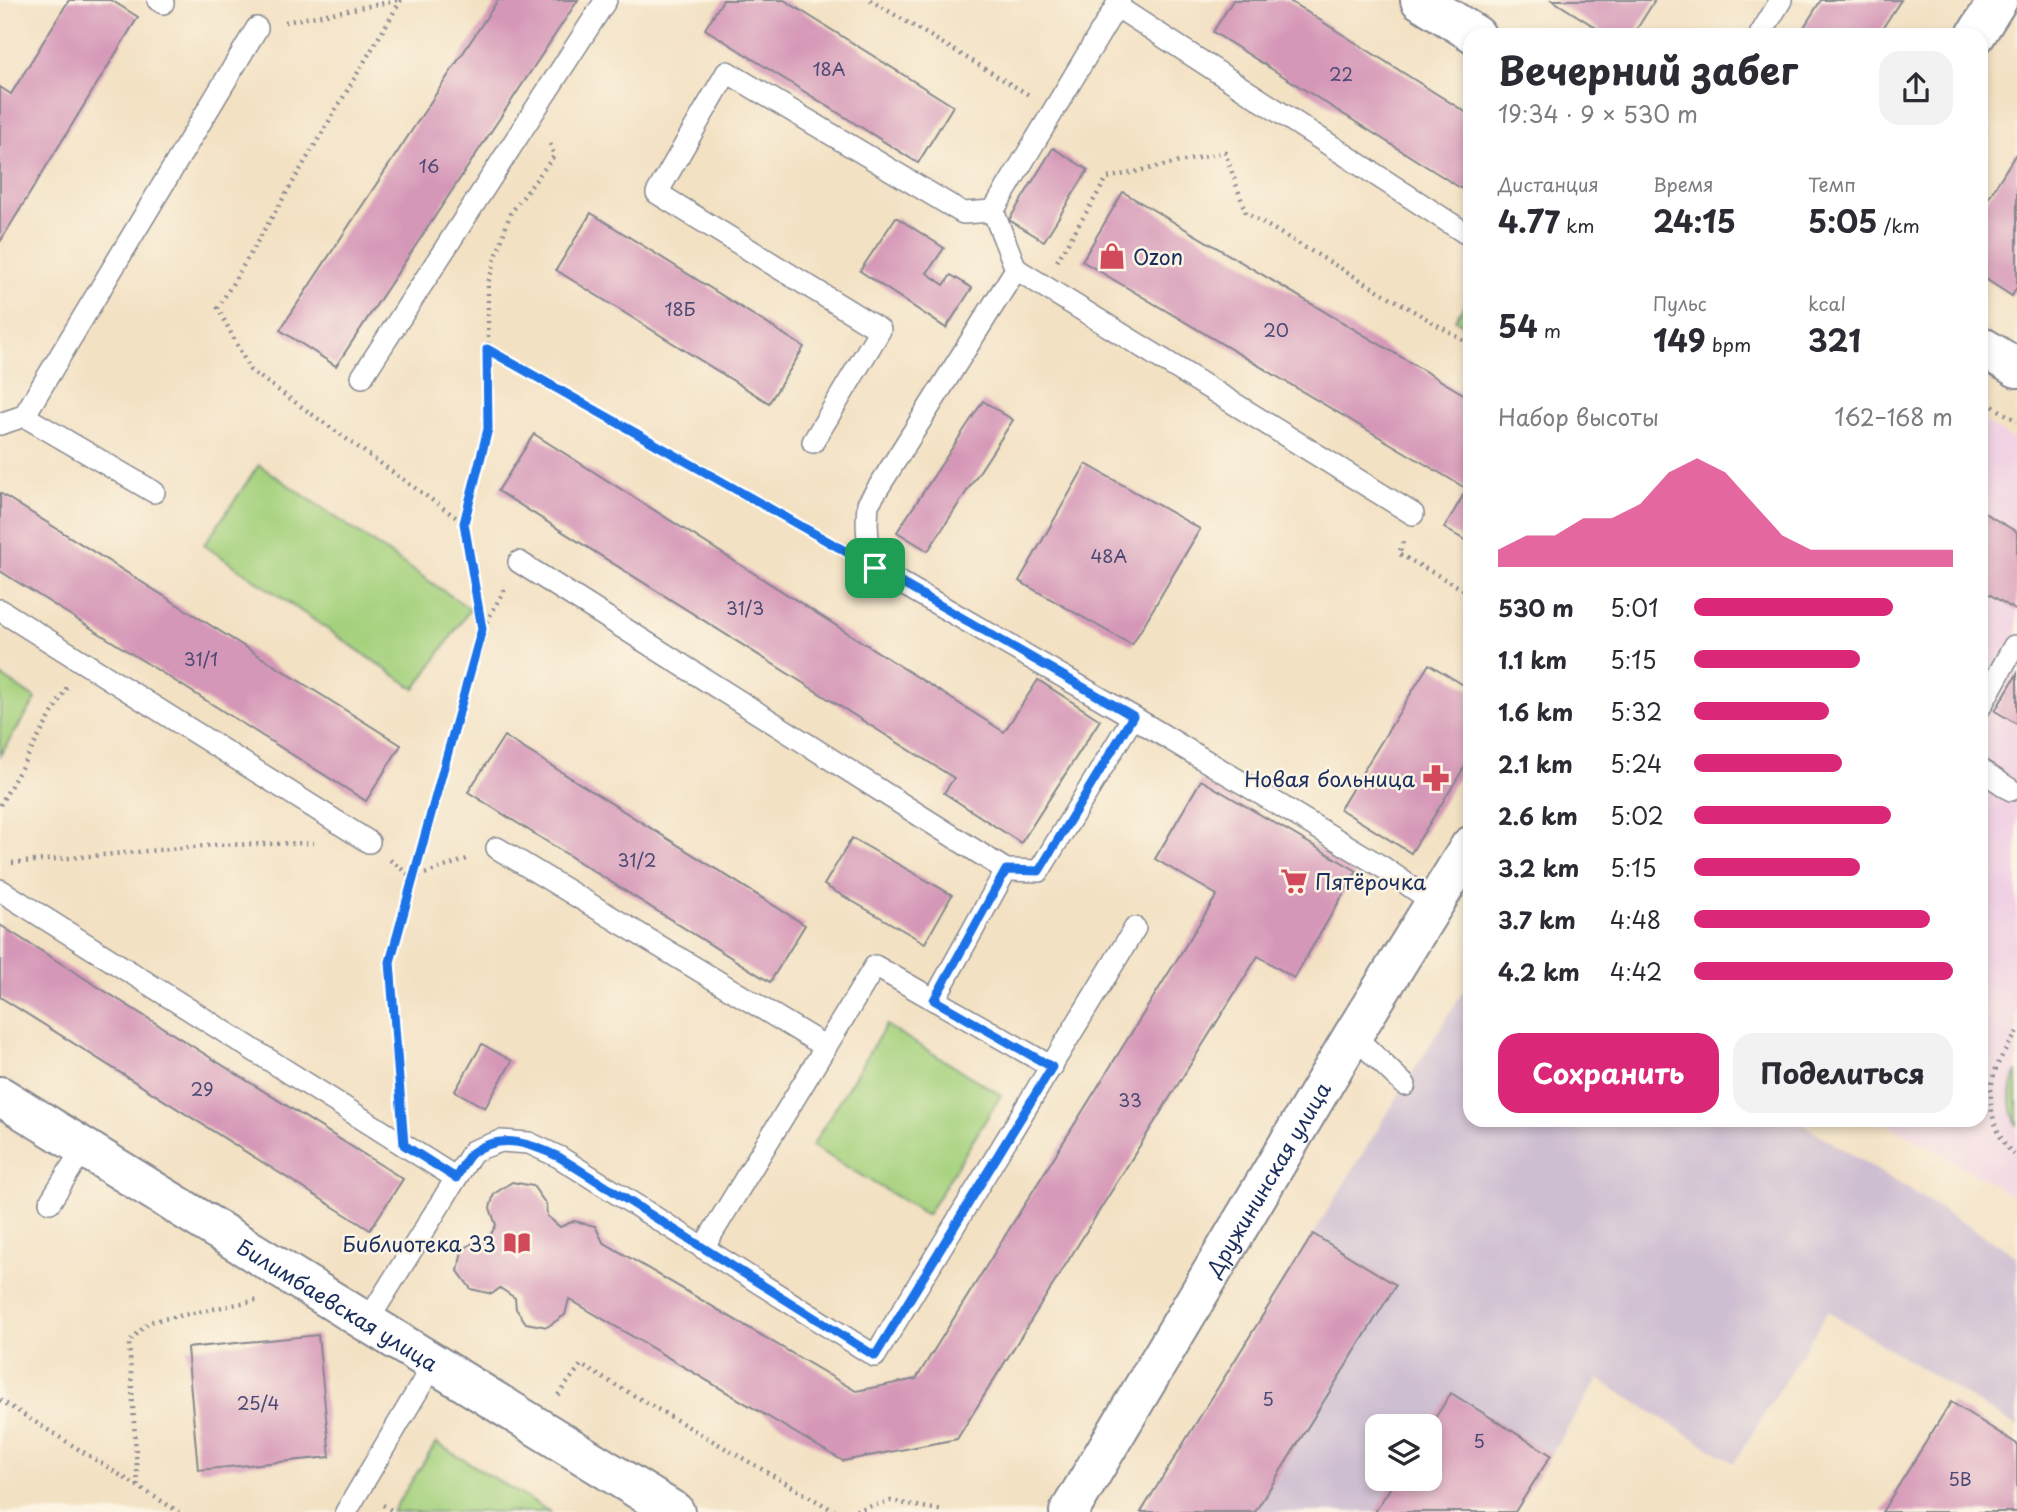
<!DOCTYPE html>
<html lang="ru">
<meta charset="utf-8">
<style>
:root{--surface:#fff;--page:#f2f2f3;--text:#2b2b33;--muted:#7c7c81;--accent:#db2777}
body{margin:0;font-family:"Playpen Sans",sans-serif;background:var(--page);color:var(--text);height:100vh;display:flex;flex-direction:column;font-size:26px;white-space:nowrap}
*{box-sizing:border-box;margin:0}
p{font-size:23px;color:var(--muted)}
.icon{flex:none;width:38px;height:38px;fill:none;stroke:currentColor;stroke-width:2;stroke-linecap:round;stroke-linejoin:round}
.map{position:relative;flex:1;overflow:hidden}
.details{position:absolute;left:1463px;top:28px;width:525px;height:1099px;display:flex;flex-direction:column;background:var(--surface);border-radius:21px;box-shadow:0 4px 10px #0003}
.details>*{flex:none}
.fabs{position:absolute;left:1365px;top:1414px;display:grid;gap:14px}
.fabs a{display:grid;place-items:center;width:77px;height:77px;border-radius:14px;background:var(--surface);box-shadow:0 4px 10px #0003;font-size:35px}
.pin{position:absolute;display:grid;place-items:center;width:60px;height:60px;color:#fff;margin:-30px;border-radius:14px;box-shadow:0 4px 10px #0006}
.round{display:grid;place-items:center;flex:none;width:74px;height:74px;border-radius:21px;background:var(--page)}
.head{display:flex;align-items:center;justify-content:space-between;height:119px;padding:0 35px}
h1{font-size:38px;font-weight:700;line-height:52px}
.metrics{display:grid;grid-template-columns:repeat(3,1fr);gap:10px;height:119px;padding:7px 35px}
.metrics div{display:grid;align-content:center}
.metrics b{font-size:30px;font-weight:700}
.metrics small{font-size:19px;font-weight:400}
.metrics p{font-size:19px}
.chart{height:196px;padding:14px 35px}
.chart p{display:flex;justify-content:space-between}
.chart svg{width:100%;height:126px;margin-top:7px;fill:var(--accent);opacity:.7}
.cta{display:flex;gap:14px;margin-top:auto;padding:14px 35px}
.cta a{flex:1;height:80px;border-radius:21px;background:var(--accent);color:#fff;font-size:28px;font-weight:700;line-height:80px;text-align:center}
.cta a+a{background:var(--page);color:var(--text)}
ul{padding:0 35px;list-style:none;font-size:23px}
li{display:grid;grid-template-columns:112px 84px 1fr;align-items:center;height:52px}
li i{height:18px;border-radius:9px;background:var(--accent)}
.map>svg:first-child{display:block}
</style>
<div class="map">
<svg width="2017" height="1512" viewBox="0 0 2017 1512">
<rect width="100%" height="100%" fill="#fcf5e5"/>
<filter id="ink" filterUnits="userSpaceOnUse"><feTurbulence type="fractalNoise" baseFrequency=".0143" numOctaves="2"/><feDisplacementMap in="SourceGraphic" scale="14" xChannelSelector="R" yChannelSelector="G"/><feConvolveMatrix kernelMatrix="1 2 1 2 8 2 1 2 1" color-interpolation-filters="sRGB"/></filter>
<filter id="wash" filterUnits="userSpaceOnUse"><feTurbulence type="fractalNoise" baseFrequency=".00686" numOctaves="4" result="noise"/><feDisplacementMap in="SourceGraphic" scale="28" xChannelSelector="R" yChannelSelector="G"/><feGaussianBlur stdDeviation="1.57" result="paint"/><feColorMatrix in="noise" values="0 0 0 0 0 0 0 0 0 0 0 0 0 0 0 0 0 1.4 0 .05"/><feComposite in="paint" operator="in"/></filter>
<g filter="url(#wash)">
<rect width="100%" height="100%" fill="#f3e1c3"/>
<!-- built -->
<polygon fill="#f0d0e4" points="1981,420 2017,442 2017,1198 1882,1120 1981,1120"/>
<!-- industrial -->
<path fill="#cebed1" fill-rule="evenodd" d="M1470,980V1120H1796L2017,1256V1427L1828,1311L1734,1463L1598,1379L1515,1512H1141ZM1377,1426H1430V1479H1377Z"/>
<!-- green -->
<g fill="#a5d17d" stroke="#60806e" stroke-width="2">
<polygon points="1470,295 1470,329 1455,320"/>
<polygon points="259,465 470,609 415,689 204,545"/>
<polygon points="0,675 36,699 0,755"/>
<polygon points="886,1025 1001,1095 927,1215 812,1146"/>
<path d="M2017,1071V1126C2009,1107 2009,1089 2017,1071Z"/>
<polygon points="436,1443 550,1512 392,1512"/>
</g>
<g id="blocks">
<!-- building -->
<g fill="#d597b7">
<polygon points="69,0 111,0 138,17 0,242 0,87 11,94"/>
<polygon points="498,0 578,0 336,366 280,330"/>
<polygon points="723,0 784,0 953,106 918,163 705,29"/>
<polygon points="1233,0 1288,0 1470,115 1470,194 1213,32"/>
<polygon points="1552,0 1655,0 1633,35 1608,35"/>
<polygon points="1821,0 1901,0 1878,35 1799,35"/>
<polygon points="1053,148 1088,170 1044,241 1009,220"/>
<polygon points="2017,152 2017,287 2012,296 1981,276 1981,210"/>
<polygon points="1123,192 1470,398 1470,543 1444,528 1467,489 1082,261"/>
<polygon points="591,213 804,347 769,403 556,270"/>
<polygon points="896,217 944,248 927,273 944,285 951,275 972,288 946,328 860,271"/>
<polygon points="983,401 1013,420 928,551 897,532"/>
<polygon points="534,434 1004,732 1038,680 1100,720 1021,843 944,793 954,778 498,491"/>
<polygon points="1086,464 1200,529 1132,645 1019,581"/>
<polygon points="0,493 401,745 366,801 0,571"/>
<polygon points="1981,511 2017,532 2017,611 1981,589"/>
<polygon points="1429,664 1470,689 1470,758 1411,853 1340,809"/>
<polygon points="2017,674 2017,724 1995,711"/>
<polygon points="504,736 805,925 770,982 468,792"/>
<polygon points="1201,780 1357,871 1294,978 1258,956 957,1439 843,1461 569,1299 565,1315 547,1327 526,1323 516,1309 515,1298 500,1288 492,1294 471,1289 458,1271 462,1250 476,1241 490,1236 496,1225 490,1208 494,1194 512,1182 533,1186 546,1204 547,1216 560,1227 574,1221 595,1226 603,1242 856,1391 916,1379 1217,895 1155,859"/>
<polygon points="852,838 952,895 925,943 824,885"/>
<polygon points="0,925 403,1179 370,1230 0,997"/>
<polygon points="482,1044 512,1061 485,1108 455,1091"/>
<polygon points="1313,1234 1396,1285 1255,1512 1141,1512"/>
<polygon points="318,1335 330,1457 198,1470 187,1348"/>
<polygon points="1451,1393 1551,1455 1515,1512 1375,1512 1396,1479 1430,1479 1430,1426"/>
<polygon points="1951,1402 2017,1444 2017,1512 1882,1512"/>
</g>
</g>
</g>
<g filter="url(#ink)">
<use href="#blocks" fill-opacity="0" stroke="#878890" stroke-width="2"/>
<g fill="none" stroke-linecap="round" stroke-linejoin="round">
<defs>
<g id="service">
<polyline points="158,0 163,3"/>
<path d="M1120,0L993,211L1016,269L868,504C866,527 867,545 875,568L1133,717L1384,868L1434,903"/>
<polyline points="1116,6 1470,236"/>
<polyline points="1760,35 1781,0"/>
<polyline points="1016,269 1413,514"/>
<polyline points="362,377 606,0"/>
<polyline points="24,416 257,28"/>
<polyline points="0,424 24,416 154,492"/>
<polyline points="813,442 880,330 657,193 727,72 963,213 993,211"/>
<polyline points="519,562 1006,870 934,1000"/>
<polyline points="0,610 369,842"/>
<polyline points="1981,706 2014,646"/>
<polyline points="1981,770 2011,790"/>
<polyline points="497,848 826,1047"/>
<polyline points="1006,870 1039,871 1133,717"/>
<polyline points="0,890 456,1178"/>
<polyline points="1353,1035 1405,1085"/>
<polyline points="50,1202 84,1147"/>
<polyline points="703,1248 875,966 1052,1067"/>
<polyline points="367,1322 473,1151 501,1141 529,1143 559,1157 875,1356 1135,928"/>
<polyline points="346,1512 434,1363"/>
</g>
<g id="minor">
<polyline points="1420,0 1476,35"/>
<polyline points="1976,35 1998,0"/>
<polyline points="1981,346 2017,368"/>
<path id="s1" d="M0,1096L675,1512"/>
<path id="s2" d="M1069,1512L1353,1035L1470,846"/>
</g>
</defs>
<!-- service casing -->
<use href="#service" stroke="#878890" stroke-width="24"/>
<!-- minor casing -->
<use href="#minor" stroke="#878890" stroke-width="42"/>
<!-- path -->
<g stroke="#878890" stroke-width="4.5" stroke-dasharray="2 5" stroke-linecap="butt">
<polyline points="401,0 218,308 250,370 464,523 482,629 390,962 401,1109"/>
<polyline points="870,0 1029,95"/>
<polyline points="285,22 400,0"/>
<polyline points="1057,261 1107,178 1225,152 1246,213 1470,344"/>
<polyline points="487,349 840,548"/>
<polyline points="1981,399 2017,421"/>
<polyline points="464,523 488,429 488,283 510,214 554,156 550,143"/>
<polyline points="1403,542 1399,554 1470,593"/>
<polyline points="483,628 506,587"/>
<polyline points="0,805 67,687"/>
<polyline points="390,860 413,878 470,858"/>
<polyline points="12,863 215,845 314,843"/>
<path d="M2017,1032C2011,1043 2002,1054 1997,1066C1984,1097 1992,1135 2017,1158"/>
<polyline points="558,1395 581,1365 836,1512"/>
<polyline points="0,1400 179,1512"/>
<polyline points="138,1486 129,1342 149,1322 257,1300"/>
<polyline points="383,1505 394,1512"/>
<polyline points="849,1512 891,1501 944,1511"/>
</g>
<!-- service -->
<use href="#service" stroke="#fff" stroke-width="21"/>
<!-- minor -->
<use href="#minor" stroke="#fff" stroke-width="38"/>
</g>
</g>
<g fill="none" stroke-linecap="round" stroke-linejoin="round" filter="url(#ink)">
<defs>
<path id="route" d="M487,349L875,568L1133,716L1039,871L1006,870L934,1000L1052,1067L875,1356L559,1157C532,1144 503,1133 475,1151C467,1155 461,1170 456,1178L404,1145L390,962L482,629L464,523L488,429Z"/>
</defs>
<!-- route casing -->
<use href="#route" stroke="#fff" stroke-width="14"/>
<!-- route -->
<use href="#route" stroke="#1a73e8" stroke-width="9"/>
</g>
<!-- icons -->
<defs>
<symbol id="shop-bare" viewBox="-9 -9 18 18"><path d="M-5-2.5h2.3a2.7 3.5 0 0 1 5.4 0H5L5.5 6h-11ZM-1.5-2.5h3a1.5 2.3 0 0 0-3 0Z" fill="#d1495b" stroke="#fcf5e5" stroke-width="2.5" paint-order="stroke"/></symbol>
<symbol id="pharmacy-bare" viewBox="-9 -9 18 18"><path d="M-2-6h4v4h4v4h-4v4h-4v-4h-4v-4h4Z" fill="#d1495b" stroke="#fcf5e5" stroke-width="2.5" paint-order="stroke"/></symbol>
<symbol id="supermarket-bare" viewBox="-9 -9 18 18"><path d="M-6-5.5h2.5l.6 2H6L4.5 2H-2.5L-4.4-4H-6ZM-1.5 3.2a1.3 1.3 0 1 0 .1 0ZM3 3.2a1.3 1.3 0 1 0 .1 0Z" fill="#d1495b" stroke="#fcf5e5" stroke-width="2.5" paint-order="stroke"/></symbol>
<symbol id="library-bare" viewBox="-9 -9 18 18"><path d="M-6-4Q-3-5.5-.7-3.5V5Q-3 3-6 4ZM6-4Q3-5.5 .7-3.5V5Q3 3 6 4Z" fill="#d1495b" stroke="#fcf5e5" stroke-width="2.5" paint-order="stroke"/></symbol>
</defs>
<g fill-rule="evenodd">
<use href="#shop-bare" x="1093" y="237" width="38" height="38"/>
<use href="#pharmacy-bare" x="1417" y="759" width="38" height="38"/>
<use href="#supermarket-bare" x="1275" y="862" width="38" height="38"/>
<use href="#library-bare" x="498" y="1224" width="38" height="38"/>
</g>
<g text-anchor="middle" dominant-baseline="central" stroke-width="5" stroke-linejoin="round" paint-order="stroke">
<!-- number labels -->
<g font-size="18" fill="#4a4974">
<text x="829" y="68">18А</text>
<text x="1341" y="73">22</text>
<text x="429" y="165">16</text>
<text x="680" y="308">18Б</text>
<text x="1276" y="329">20</text>
<text x="1109" y="555">48А</text>
<text x="745" y="607">31/3</text>
<text x="201" y="658">31/1</text>
<text x="637" y="859">31/2</text>
<text x="202" y="1088">29</text>
<text x="1130" y="1099">33</text>
<text x="1268" y="1398">5</text>
<text x="258" y="1402">25/4</text>
<text x="1479" y="1440">5</text>
<text x="1960" y="1478">5В</text>
</g>
<!-- poi labels -->
<g font-size="21" fill="#1b2f5e" stroke="#fcf5e5" text-anchor="start">
<text x="1133" y="256">Ozon</text>
<text x="1415" y="778" text-anchor="end">Новая больница</text>
<text x="1315" y="881">Пятёрочка</text>
<text x="496" y="1243" text-anchor="end">Библиотека 33</text>
</g>
<!-- street labels -->
<g font-size="21" fill="#1b2f5e" stroke="#fcf5e5">
<text stroke="none"><textPath href="#s2" startOffset="388">Дружининская улица</textPath></text>
<text stroke="none"><textPath href="#s1" startOffset="397">Билимбаевская улица</textPath></text>
</g>
</g>
</svg>
<div class="fabs">
<a><svg class="icon" aria-label="layers" viewBox="0 0 24 24"><path d="M12 4l9 5-9 5-9-5zM3 14l9 5 9-5"/></svg></a>
</div>
<div class="pin" style="left:875px;top:568px;background:#1e9e55"><svg class="icon" aria-label="arrive" viewBox="0 0 24 24"><path d="M6 21V4h12l-3 4 3 4H6"/></svg></div>
<section class="details">
<div class="head"><div><h1>Вечерний забег</h1><p>19:34 · 9 × 530 m</p></div><a class="round"><svg class="icon" aria-label="share" viewBox="0 0 24 24"><path d="M12 15V3M7 8l5-5 5 5M5 13v7h14v-7"/></svg></a></div>
<div class="metrics">
<div><p>Дистанция</p><b>4.77<small> km</small></b></div>
<div><p>Время</p><b>24:15</b></div>
<div><p>Темп</p><b>5:05<small> /km</small></b></div>
</div>
<div class="metrics">
<div><b>54<small> m</small></b></div>
<div><p>Пульс</p><b>149<small> bpm</small></b></div>
<div><p>kcal</p><b>321</b></div>
</div>
<div class="chart"><p><span>Набор высоты</span>162–168 m</p>
<svg viewBox="0 0 160 44" preserveAspectRatio="none"><path d="M0 44V38L10 33L20 33L30 27L40 27L50 22L60 11L70 6L80 11L90 22L100 33L110 38L120 38L130 38L140 38L150 38L160 38V44z"/></svg>
</div>
<ul>
<li><b>530 m</b>5:01<i style="width:77%"></i></li>
<li><b>1.1 km</b>5:15<i style="width:64%"></i></li>
<li><b>1.6 km</b>5:32<i style="width:52%"></i></li>
<li><b>2.1 km</b>5:24<i style="width:57%"></i></li>
<li><b>2.6 km</b>5:02<i style="width:76%"></i></li>
<li><b>3.2 km</b>5:15<i style="width:64%"></i></li>
<li><b>3.7 km</b>4:48<i style="width:91%"></i></li>
<li><b>4.2 km</b>4:42<i style="width:100%"></i></li>
</ul>
<div class="cta"><a>Сохранить</a><a>Поделиться</a></div>
</section>
</div>
